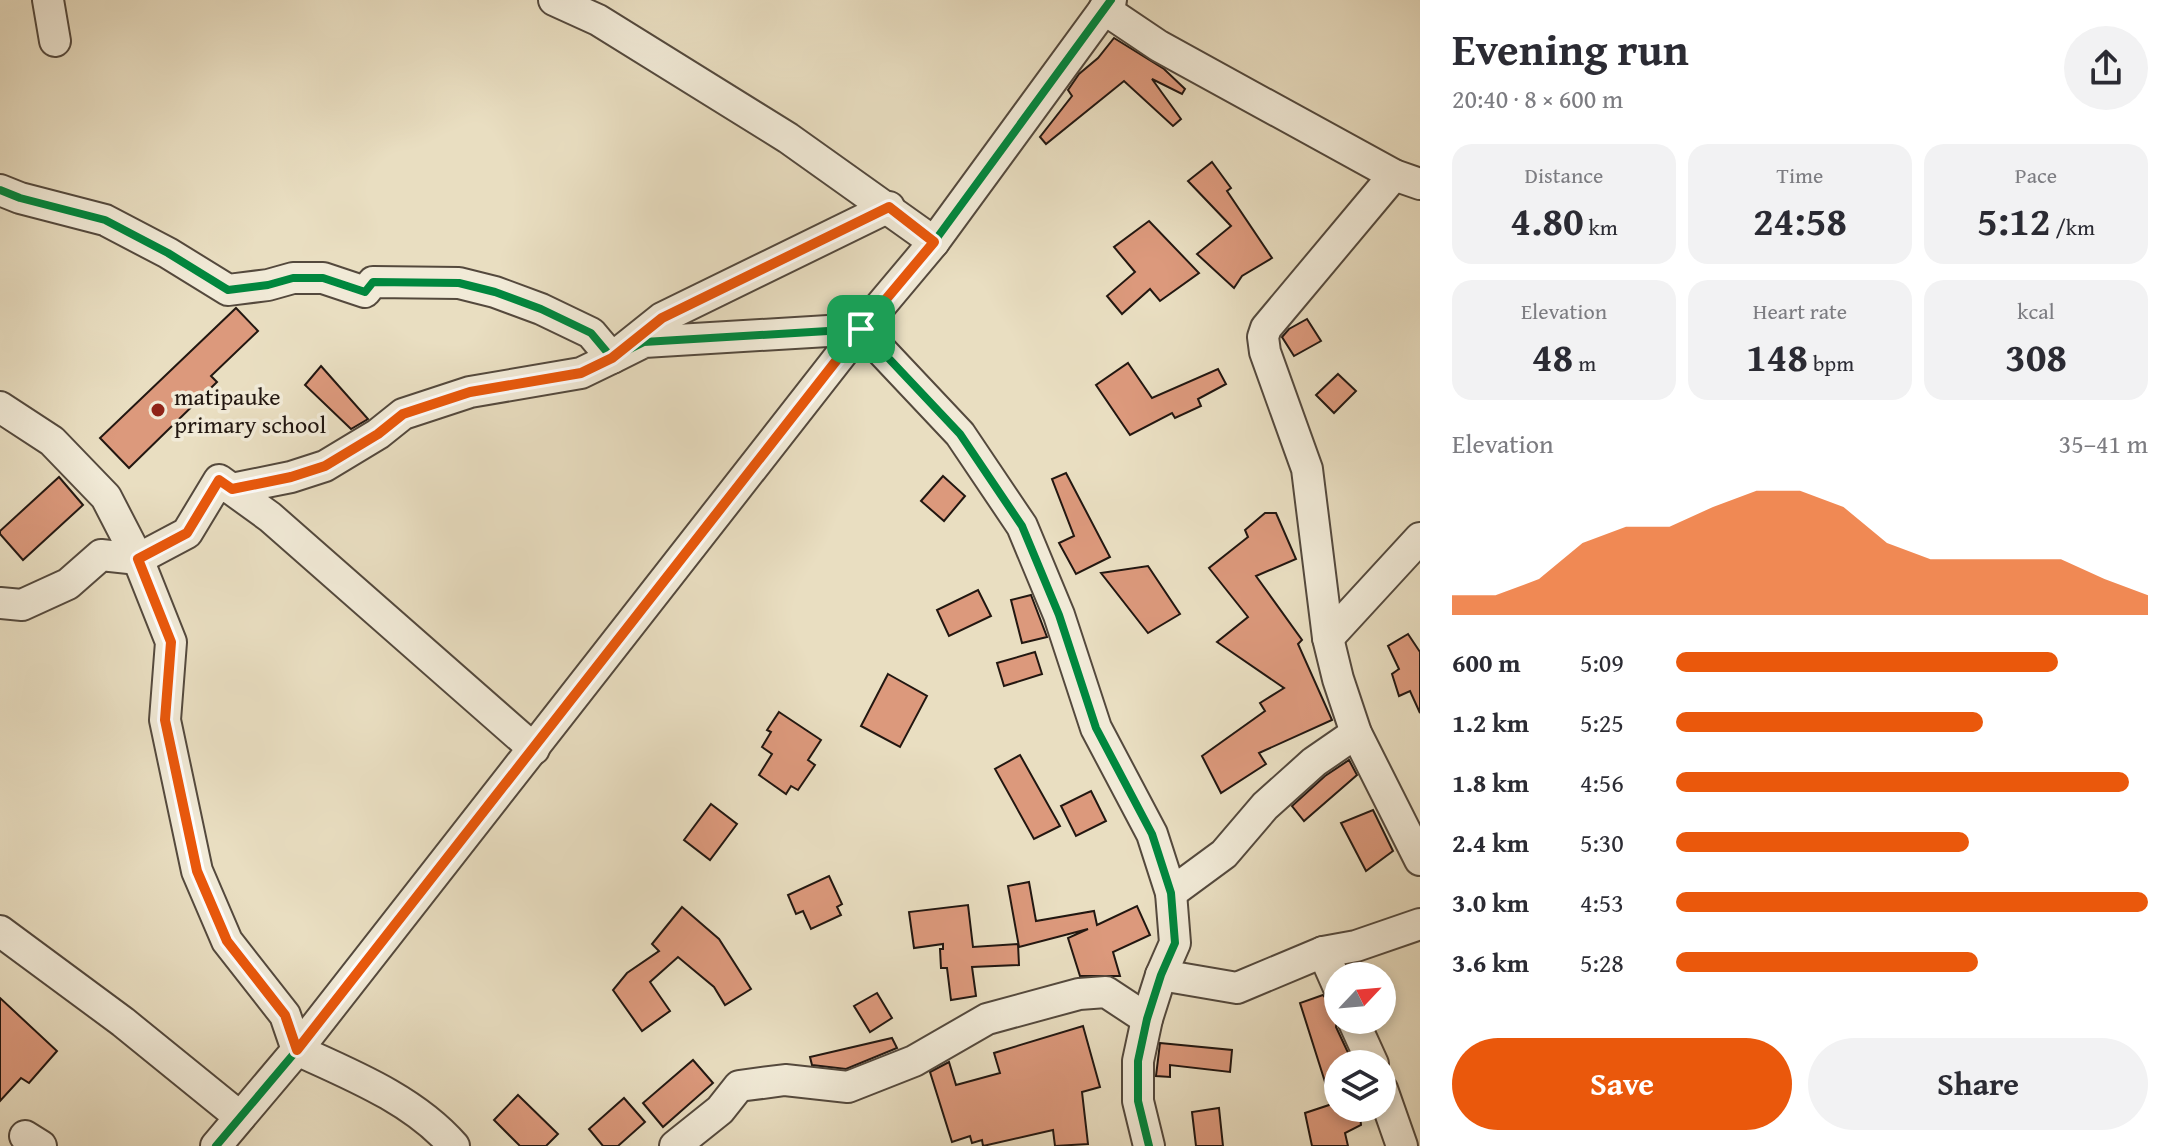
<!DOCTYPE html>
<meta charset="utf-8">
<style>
:root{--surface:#fff;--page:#f2f2f3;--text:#2b2b33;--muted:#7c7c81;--accent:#ea580c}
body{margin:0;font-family:"Gentium Book Plus",serif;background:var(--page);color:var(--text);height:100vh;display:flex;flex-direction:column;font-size:30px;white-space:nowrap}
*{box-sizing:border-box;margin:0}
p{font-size:26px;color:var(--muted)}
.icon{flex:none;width:44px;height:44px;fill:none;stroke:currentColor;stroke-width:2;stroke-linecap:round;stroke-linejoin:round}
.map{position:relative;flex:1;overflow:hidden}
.details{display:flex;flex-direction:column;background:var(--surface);width:760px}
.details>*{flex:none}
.needle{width:52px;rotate:64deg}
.tools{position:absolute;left:1324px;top:962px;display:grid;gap:16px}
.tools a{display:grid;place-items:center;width:72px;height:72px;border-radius:50%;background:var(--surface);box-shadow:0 4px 12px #0003;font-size:40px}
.pin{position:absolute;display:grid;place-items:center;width:68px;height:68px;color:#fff;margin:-34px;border-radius:16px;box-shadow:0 4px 12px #0006}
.round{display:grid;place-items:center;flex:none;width:84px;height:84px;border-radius:42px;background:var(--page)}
.summary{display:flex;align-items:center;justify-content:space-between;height:136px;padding:0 32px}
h1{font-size:44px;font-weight:800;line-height:60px}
.figures{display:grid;grid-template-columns:repeat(3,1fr);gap:12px;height:136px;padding:8px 32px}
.figures div{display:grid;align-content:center;border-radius:20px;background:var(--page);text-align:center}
.figures b{font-size:40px;font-weight:800}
.figures small{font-size:22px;font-weight:400}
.figures p{font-size:22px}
.chart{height:224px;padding:16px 32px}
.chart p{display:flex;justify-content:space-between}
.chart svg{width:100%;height:144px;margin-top:8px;fill:var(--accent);opacity:.7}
.action{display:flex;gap:16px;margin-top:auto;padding:16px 32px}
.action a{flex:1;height:92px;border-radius:48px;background:var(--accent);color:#fff;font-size:32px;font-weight:800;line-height:92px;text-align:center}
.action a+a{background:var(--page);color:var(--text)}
ul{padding:0 32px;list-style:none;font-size:26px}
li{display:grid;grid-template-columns:128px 96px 1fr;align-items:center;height:60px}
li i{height:20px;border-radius:10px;background:var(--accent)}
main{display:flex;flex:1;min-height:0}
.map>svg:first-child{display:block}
</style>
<main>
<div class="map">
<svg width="1420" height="1146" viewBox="0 0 1420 1146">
<rect width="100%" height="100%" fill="#e9dec1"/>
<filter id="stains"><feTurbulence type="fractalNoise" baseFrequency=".0025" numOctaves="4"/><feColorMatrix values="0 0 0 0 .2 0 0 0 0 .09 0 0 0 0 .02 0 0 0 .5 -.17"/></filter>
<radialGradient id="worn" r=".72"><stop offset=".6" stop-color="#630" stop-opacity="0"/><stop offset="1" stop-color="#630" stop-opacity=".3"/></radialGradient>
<!-- building -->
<g fill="#dc997c" stroke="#221711" stroke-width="2">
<polygon points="1114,38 1164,69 1185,89 1182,94 1152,79 1181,119 1173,126 1124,81 1046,144 1040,137 1072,96 1068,90 1079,74 1098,58"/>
<polygon points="1212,162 1231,188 1227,191 1272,258 1242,276 1234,288 1197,254 1231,226 1188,181"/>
<polygon points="1149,221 1199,273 1160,301 1150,289 1122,314 1107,296 1135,272 1114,247"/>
<polygon points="236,308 258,331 211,376 217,382 129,468 100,438"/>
<polygon points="1307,319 1321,341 1294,356 1282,337 1289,329"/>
<polygon points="1128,363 1152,398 1218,369 1226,384 1198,399 1201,406 1175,418 1172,413 1130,435 1096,385"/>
<polygon points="321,366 368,419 351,429 305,385"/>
<polygon points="1338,374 1356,391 1334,413 1316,395"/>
<polygon points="1066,473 1110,557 1076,574 1059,543 1074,536 1052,479"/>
<polygon points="943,476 965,496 944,521 921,501"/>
<polygon points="59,477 83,505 23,560 0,534 0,531"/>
<polygon points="1265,513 1276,513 1296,559 1256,576 1302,640 1298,644 1332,720 1259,753 1266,764 1221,793 1202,756 1265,711 1260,703 1284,688 1217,642 1248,617 1209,568 1248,537 1245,530"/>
<polygon points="1148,566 1180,614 1148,633 1101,573"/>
<polygon points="978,590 991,616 949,636 937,610"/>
<polygon points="1031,595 1047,637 1022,643 1011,600"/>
<polygon points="1408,634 1420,652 1420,713 1410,691 1399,696 1392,674 1399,669 1388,646"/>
<polygon points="1035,652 1042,674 1004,686 997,663"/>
<polygon points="888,674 927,696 900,747 861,726"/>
<polygon points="779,712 821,740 808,760 815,765 798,790 791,786 786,794 759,775 772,754 762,747 771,732 767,730"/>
<polygon points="1020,755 1060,826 1034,839 995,769"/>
<polygon points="1349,760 1357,775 1304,821 1292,806 1325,776"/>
<polygon points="1091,791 1106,821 1076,836 1061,806"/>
<polygon points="711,804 737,824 710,860 684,840"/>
<polygon points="1373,810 1393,851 1366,871 1341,823"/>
<polygon points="829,876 842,904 837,907 841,915 811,929 803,911 796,914 788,895"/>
<polygon points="1029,882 1036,921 1094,911 1097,925 1137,906 1150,935 1113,952 1120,976 1080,976 1068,938 1088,929 1019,947 1008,886"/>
<polygon points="968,905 973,947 1018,944 1019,965 972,967 976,996 951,1000 947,968 941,968 940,949 943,949 943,944 914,948 909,912"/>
<polygon points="682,907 719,939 751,989 725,1005 714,987 678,957 650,982 670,1011 642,1031 613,990 627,973 659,951 652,944"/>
<polygon points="877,993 892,1018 870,1032 854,1006"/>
<polygon points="1323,995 1328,1001 1338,1004 1336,1027 1351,1059 1338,1063 1338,1108 1359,1108 1361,1125 1345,1133 1348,1146 1312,1146 1305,1113 1332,1104 1300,1003"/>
<polygon points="0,998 57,1051 29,1083 21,1078 0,1101"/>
<polygon points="1083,1026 1100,1087 1082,1092 1088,1144 1055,1146 1053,1130 983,1146 982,1140 972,1143 970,1136 952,1142 930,1072 949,1062 956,1085 1000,1073 994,1053"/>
<polygon points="892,1038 897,1048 846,1069 812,1065 810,1057"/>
<polygon points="1160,1043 1232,1050 1230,1072 1170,1065 1170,1077 1156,1076"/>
<polygon points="693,1060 713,1083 663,1127 643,1103"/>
<polygon points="518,1095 558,1134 546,1146 520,1146 494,1120"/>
<polygon points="624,1098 645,1122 618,1146 603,1146 589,1129"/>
<polygon points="1219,1108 1223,1146 1196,1146 1192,1112"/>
</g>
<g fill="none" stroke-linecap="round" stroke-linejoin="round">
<defs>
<g id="minor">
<polyline points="48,0 55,41"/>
<polyline points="554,0 598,20 788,138 934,242"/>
<polyline points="1104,9 1159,46 1394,175 1420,184"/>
<polyline points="1394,175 1266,328 1263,337 1265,352 1307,469 1328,638 1338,679 1356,733 1420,860"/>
<polyline points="0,190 20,198 105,220 168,253 228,290 268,285 293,278 323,278 365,292 373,282 459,283 495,292 541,309 591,333 612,358 644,342 861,329 960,434 1022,526 1059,615 1096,728 1152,834 1171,893 1175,943 1161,975 1147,1019 1138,1061 1138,1101 1149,1146"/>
<path d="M0,407L52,441L106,497L138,559L171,642L165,720L197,871L227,941L285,1015L297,1050C352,1075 414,1100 454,1146"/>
<polyline points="232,489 291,477 325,466 378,434 403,414 470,392 581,373 612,358 662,318 889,207"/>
<polyline points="0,603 22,605 68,584 101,555 138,559 187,533 219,480 270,517 534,749"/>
<polyline points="1328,638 1420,538"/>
<polyline points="1171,893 1224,854 1265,806 1314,762 1356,733"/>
<polyline points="0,931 123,1022 240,1117"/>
<polyline points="1323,952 1338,986"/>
<polyline points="1161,975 1237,988 1323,952 1356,946 1420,924"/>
<polyline points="1353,1020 1373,1064"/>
<polyline points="1382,1089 1402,1146"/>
<polyline points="25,1136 41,1146"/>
<polyline points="216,1146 297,1050 861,329 934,242 1111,0"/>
<polyline points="675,1146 720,1110 739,1086 785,1080 848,1087 914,1061 987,1019 1079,994 1106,992 1147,1019"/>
</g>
</defs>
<!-- minor casing -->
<use href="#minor" stroke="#54493d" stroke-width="34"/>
<!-- minor -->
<use href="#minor" stroke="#f1ead7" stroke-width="30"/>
<defs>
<g id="cycleway">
<polyline points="0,190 20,198 105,220 168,253 228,290 268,285 293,278 323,278 365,292 373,282 459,283 495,292 541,309 591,333 612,358 644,342 861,329 960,434 1022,526 1059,615 1096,728 1152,834 1171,893 1175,943 1161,975 1147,1019 1138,1061 1138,1101 1149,1146"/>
<polyline points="216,1146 297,1050 861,329 934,242 1111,0"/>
</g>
</defs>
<!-- cycleway casing -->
<use href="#cycleway" stroke="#f1ead7" stroke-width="13"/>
<!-- cycleway -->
<use href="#cycleway" stroke="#00873e" stroke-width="8"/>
</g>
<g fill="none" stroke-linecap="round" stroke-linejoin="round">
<defs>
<polygon id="route" points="889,207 934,242 861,329 297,1050 285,1015 227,941 197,871 165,720 171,642 138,559 187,533 219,480 232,489 291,477 325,466 378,434 403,414 470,392 581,373 612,358 662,318"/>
</defs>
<!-- route casing -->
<use href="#route" stroke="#fff" stroke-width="16"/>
<!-- route -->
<use href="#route" stroke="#ea580c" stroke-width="10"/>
</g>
<!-- markers -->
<circle fill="#8f2418" stroke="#f1ead7" stroke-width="3" cx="158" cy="410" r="8"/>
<g text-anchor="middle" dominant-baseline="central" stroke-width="7" stroke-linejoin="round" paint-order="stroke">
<!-- poi labels -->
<g font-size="24" fill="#221711" stroke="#f1ead7" text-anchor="start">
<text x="174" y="396">matipauke<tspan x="174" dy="28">primary school</tspan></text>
</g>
</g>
<rect width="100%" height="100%" filter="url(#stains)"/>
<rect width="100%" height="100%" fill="url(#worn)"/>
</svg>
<div class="tools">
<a><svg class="needle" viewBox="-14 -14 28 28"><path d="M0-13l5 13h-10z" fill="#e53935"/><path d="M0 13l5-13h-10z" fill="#7c7c81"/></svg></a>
<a><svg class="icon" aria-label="layers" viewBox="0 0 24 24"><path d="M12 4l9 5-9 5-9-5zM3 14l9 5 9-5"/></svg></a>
</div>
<div class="pin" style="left:861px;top:329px;background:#1e9e55"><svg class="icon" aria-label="arrive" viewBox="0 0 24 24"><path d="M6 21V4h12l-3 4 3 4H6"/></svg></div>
</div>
<section class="details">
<div class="summary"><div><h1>Evening run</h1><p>20:40 · 8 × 600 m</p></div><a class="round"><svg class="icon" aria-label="share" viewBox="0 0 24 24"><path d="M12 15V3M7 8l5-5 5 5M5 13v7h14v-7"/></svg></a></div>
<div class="figures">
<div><p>Distance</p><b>4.80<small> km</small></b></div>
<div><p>Time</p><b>24:58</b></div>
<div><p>Pace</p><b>5:12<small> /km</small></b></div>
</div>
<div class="figures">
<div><p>Elevation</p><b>48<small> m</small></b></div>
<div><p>Heart rate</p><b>148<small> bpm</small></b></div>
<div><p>kcal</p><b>308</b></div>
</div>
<div class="chart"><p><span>Elevation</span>35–41 m</p>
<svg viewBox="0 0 160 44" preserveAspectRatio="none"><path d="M0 44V38L10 38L20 33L30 22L40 17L50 17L60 11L70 6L80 6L90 11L100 22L110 27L120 27L130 27L140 27L150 33L160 38V44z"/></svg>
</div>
<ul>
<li><b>600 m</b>5:09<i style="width:81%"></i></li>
<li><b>1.2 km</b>5:25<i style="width:65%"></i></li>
<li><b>1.8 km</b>4:56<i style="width:96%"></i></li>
<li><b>2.4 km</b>5:30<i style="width:62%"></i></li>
<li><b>3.0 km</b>4:53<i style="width:100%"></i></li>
<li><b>3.6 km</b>5:28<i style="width:64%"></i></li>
</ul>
<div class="action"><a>Save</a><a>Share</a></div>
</section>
</main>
